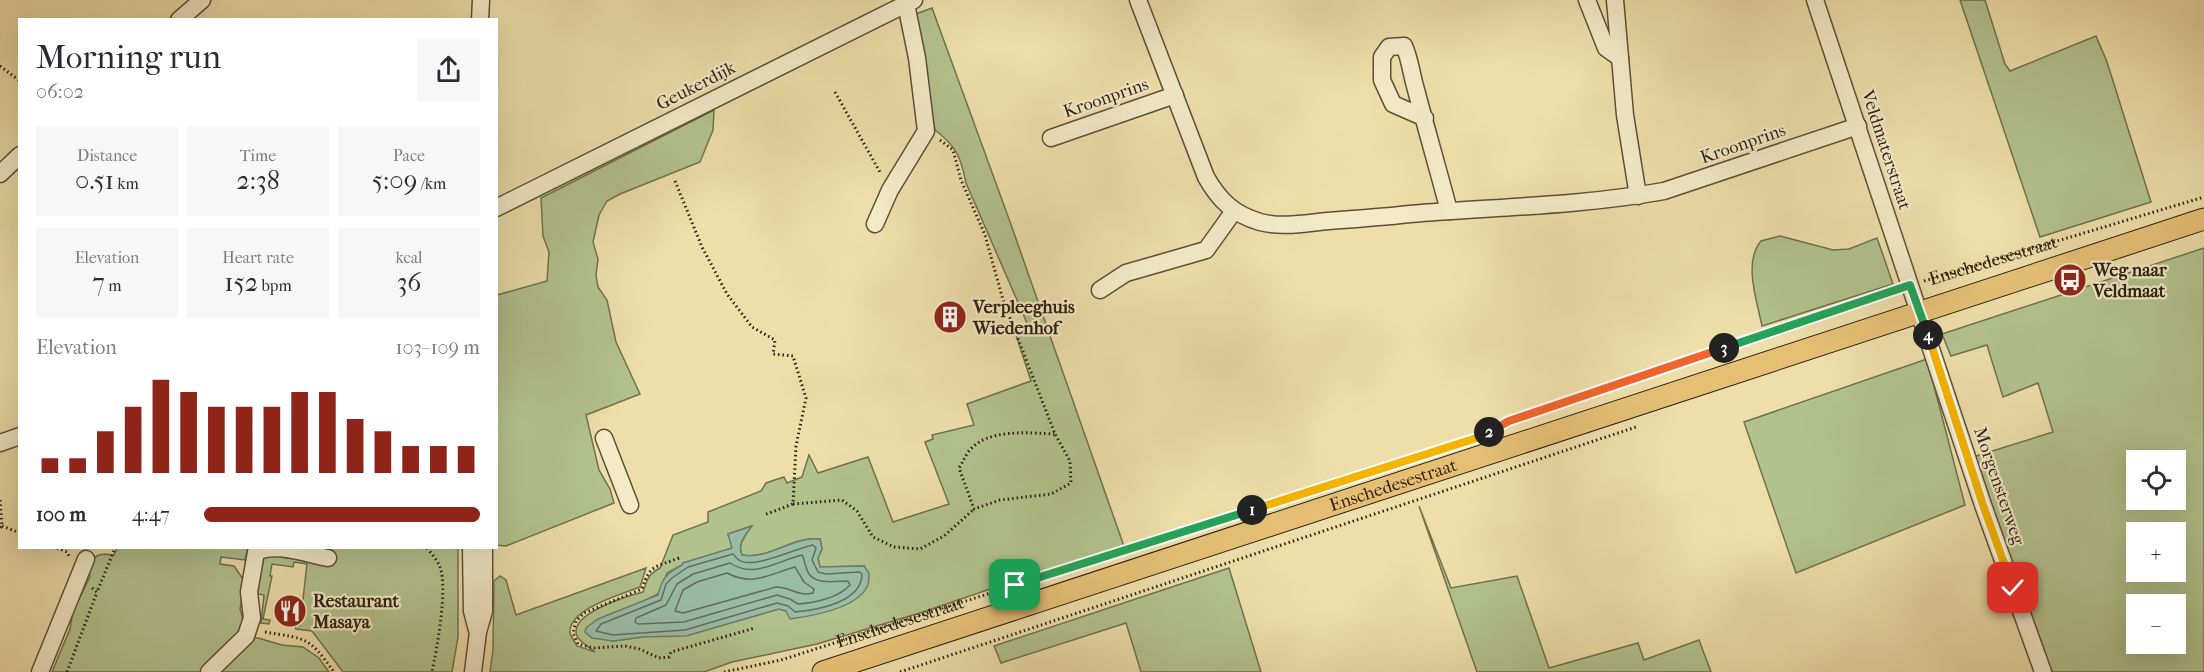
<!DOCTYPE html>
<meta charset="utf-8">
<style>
:root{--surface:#fff;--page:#f7f7f7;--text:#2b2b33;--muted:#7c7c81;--accent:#8f2418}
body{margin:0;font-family:"IM FELL French Canon",serif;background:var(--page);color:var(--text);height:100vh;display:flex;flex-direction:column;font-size:22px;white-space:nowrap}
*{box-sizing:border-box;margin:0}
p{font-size:20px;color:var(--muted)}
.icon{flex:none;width:33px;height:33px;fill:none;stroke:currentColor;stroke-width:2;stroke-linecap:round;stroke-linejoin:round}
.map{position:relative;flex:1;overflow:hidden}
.side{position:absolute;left:18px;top:18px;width:480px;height:531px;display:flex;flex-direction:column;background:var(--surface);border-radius:0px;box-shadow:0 6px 24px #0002}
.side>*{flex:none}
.fabs{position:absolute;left:2126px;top:450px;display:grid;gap:12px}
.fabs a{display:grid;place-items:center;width:60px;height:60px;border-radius:0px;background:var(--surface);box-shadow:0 6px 24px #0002;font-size:30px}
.pin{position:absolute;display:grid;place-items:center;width:51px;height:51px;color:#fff;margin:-26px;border-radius:12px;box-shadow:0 3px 9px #0006}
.km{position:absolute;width:30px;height:30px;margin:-15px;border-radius:50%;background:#222;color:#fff;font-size:16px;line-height:30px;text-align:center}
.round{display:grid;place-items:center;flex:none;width:63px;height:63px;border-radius:0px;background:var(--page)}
.head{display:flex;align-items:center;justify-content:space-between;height:102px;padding:0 18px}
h1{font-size:33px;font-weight:600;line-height:45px}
.stats{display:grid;grid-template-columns:repeat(3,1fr);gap:9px;height:102px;padding:6px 18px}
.stats div{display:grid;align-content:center;border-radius:0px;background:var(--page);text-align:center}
.stats b{font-size:26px;font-weight:600}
.stats small{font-size:16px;font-weight:400}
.stats p{font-size:16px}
.chart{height:168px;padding:12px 18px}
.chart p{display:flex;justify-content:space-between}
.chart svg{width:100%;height:108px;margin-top:6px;stroke:var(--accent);stroke-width:6}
ul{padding:0 18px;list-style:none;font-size:20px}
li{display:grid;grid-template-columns:96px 72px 1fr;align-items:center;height:45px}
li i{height:15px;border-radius:8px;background:var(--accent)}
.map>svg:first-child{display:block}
</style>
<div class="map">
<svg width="2204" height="672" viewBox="0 0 2204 672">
<rect width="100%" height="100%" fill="#eddeaa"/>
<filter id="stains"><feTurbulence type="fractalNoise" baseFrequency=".00333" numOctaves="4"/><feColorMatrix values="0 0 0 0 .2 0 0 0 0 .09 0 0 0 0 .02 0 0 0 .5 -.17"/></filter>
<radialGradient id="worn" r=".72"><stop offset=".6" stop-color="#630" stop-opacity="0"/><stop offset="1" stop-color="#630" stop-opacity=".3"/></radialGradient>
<!-- green -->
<g fill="#b2c28d" stroke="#70714e" stroke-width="1.5" fill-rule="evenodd">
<polygon points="1960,0 1985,0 2005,64 2010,71 2096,36 2107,62 2151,202 2040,237"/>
<path d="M932,8L1009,219L1126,552L1100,560L1031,575L923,612L817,644L732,662L704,672H490L493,650L494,581L500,576L506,580L516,615L646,568L640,587C622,594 568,609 570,633C571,637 575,642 577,646L595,652C590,647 580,643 577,636C568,614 627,596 643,592C647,580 648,574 660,568L673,535L708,522V512L761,491L766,483L784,477L787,483L802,477L809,455L818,473L868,457L893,522L949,504L925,442L933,439L932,435L974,425L967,404L1031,381L1014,329L1027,323L966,183C961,157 956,146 935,130L913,15ZM751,526C746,536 737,543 742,555C769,560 792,536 820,539L822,549L818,558L820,567L863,566L786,611L779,609L642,637L613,641L644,601L658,594L667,573L682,565L683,563L733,548L728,534Z"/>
<polygon points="714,110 713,130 700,162 620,194 607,201 599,215 593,242 598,259 596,275 598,287 607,300 616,342 640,394 586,415 599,470 610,489 614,503 506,546 497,545 497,295 547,281 549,252 543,236 541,198"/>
<path d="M1780,236L1833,250L1849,249L1877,238L1893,284L1762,326C1757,301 1743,262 1761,241Z"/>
<path d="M2204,248V672H2050L1973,457L2053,432L2038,383L2003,397L1987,345L1951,356L1942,334ZM2136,460H2175V500H2136ZM2136,532H2175V572H2136ZM2136,604H2175V644H2136Z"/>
<polygon points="1927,359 1965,505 1796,573 1744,422"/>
<polygon points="1419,506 1451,588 1517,576 1549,668 1638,643 1644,660 1699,640 1711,672 1477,672"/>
<path d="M117,548H248L245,560L221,557L220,564L234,566L245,582L240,609L244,623L243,635L205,672H52L70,629L73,611L90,577L88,564C96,554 101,553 114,555Z"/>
<polygon points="312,548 458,548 458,637 452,672 343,672 312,631 296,629 294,625 300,625 307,564 294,562 293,567 272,564 270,576 272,576 263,619 270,620 269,624 261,623 264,595 253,593 262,557 276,556 330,565"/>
<polygon points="1229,568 1261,672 1141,672 1126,623 1001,663 994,646"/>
<polygon points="252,638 258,638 282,645 303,647 319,658 329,672 214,672"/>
</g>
<!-- water -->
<path fill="#99bca6" stroke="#6e7e6a" stroke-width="1.5" d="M752,526C745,535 737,544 742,555C769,560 793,536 820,539L822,549L818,558L820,567L864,566L869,573C869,577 869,584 867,587C856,609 812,616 790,619L786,611L779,609L686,636L642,637L613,641L592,638L585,632L586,628L598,619L658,595C662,578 667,573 682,565L683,563L732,548L728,534Z"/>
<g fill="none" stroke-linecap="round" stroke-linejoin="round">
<!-- shore -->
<g stroke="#636e5b" stroke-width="1.5">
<path d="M813,545L816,548L812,560L818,572L826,574L859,572L862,574C862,602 818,610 795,612L788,606L777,603L685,630L613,635L596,631L601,624L661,600L666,584L672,578L688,567L733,554C735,556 737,559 739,560C753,570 796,548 813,545Z"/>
<path d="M802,555C805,560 805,568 809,574C817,585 836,581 848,581L850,585C838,598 815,603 798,604L790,599L777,595L684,622L638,624L635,622L636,618L666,605L677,584L693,574L730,563C754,579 777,561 802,555Z"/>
<path d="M795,567L804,582L814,589L813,593C798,597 791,587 776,587L683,613L675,611L683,590L697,582L727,573C754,587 769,574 795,567Z"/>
</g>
<defs>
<g id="minor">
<path d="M1138,0L1206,177C1219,200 1233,214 1260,222C1282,228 1306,223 1328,221C1356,219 1383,217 1410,214C1495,207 1580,206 1664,191L1858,126"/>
<polyline points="1587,0 1606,48 1620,58"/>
<polyline points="1615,0 1625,115 1638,196"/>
<polyline points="1815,0 1983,505 2043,672"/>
<polyline points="179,20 202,0"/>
<polyline points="480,20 481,0"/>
<path d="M1425,118L1393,104L1382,80V57L1389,47L1404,46C1410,59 1411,72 1415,86C1426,128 1438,169 1449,211"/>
<polyline points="1051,138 1175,95"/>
<polyline points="0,174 20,155"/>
<polyline points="496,208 914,0"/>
<polyline points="875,224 890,190 926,131 917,58 906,4"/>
<polyline points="1100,290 1126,273 1206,250 1234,211"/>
<polyline points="604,438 630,505"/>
<polyline points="0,443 20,436"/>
<polyline points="471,548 472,611 477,630"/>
<polyline points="40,672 86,559"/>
<path d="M209,672L246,636L252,618L249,592L256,552C277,542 307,554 328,558"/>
<polyline points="473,672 478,632 484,611 484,548"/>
</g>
<g id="major">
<path id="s3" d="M823,672L2204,219"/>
</g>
</defs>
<!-- minor casing -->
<use href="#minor" stroke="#5d5036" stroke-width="19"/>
<!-- major casing -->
<use href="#major" stroke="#2d2010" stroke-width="23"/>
<!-- path -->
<g stroke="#2d2010" stroke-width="3" stroke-dasharray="1.5 3" stroke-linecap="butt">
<polyline points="0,66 20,81"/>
<polyline points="835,92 881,174"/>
<path d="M940,140L953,150L961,180L985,235L1003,300L1055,434L1070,461L1071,483L1051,494L1000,500L974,509L959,468C963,462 965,456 969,451C987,428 1029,433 1055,434"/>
<polyline points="675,181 702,247 727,294 752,327 775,340 773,354 793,356 806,398 796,446 793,504 764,515"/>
<path id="s1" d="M1924,281L2204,197"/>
<polyline points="1488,433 1509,421 1895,290"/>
<polyline points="0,500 2,526 0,528"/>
<polyline points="793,504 842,500 857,511 873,537 894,547 920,549 944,536 974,509"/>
<polyline points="2,526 20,533"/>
<polyline points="57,548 67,552 69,556"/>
<path d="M427,548C431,553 438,561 440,567C448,589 437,648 432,672"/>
<path d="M679,558C657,567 649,564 642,589L584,613L576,621L573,633L578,644L593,648L625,646L639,649L659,658L669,657L671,652L755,628"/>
<polyline points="92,588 97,592 115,548"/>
<path d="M265,632C307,639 308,636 334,672"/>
<polyline points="67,672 97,592"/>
<path id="s2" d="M724,672L781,660L1263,506"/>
<polyline points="900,672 1636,427"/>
</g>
<!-- minor -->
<use href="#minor" stroke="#f3eac8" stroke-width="16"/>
<!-- major -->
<use href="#major" stroke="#e6bf75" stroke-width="21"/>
</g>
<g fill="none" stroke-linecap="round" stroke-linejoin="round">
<defs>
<polyline id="split-1" points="1015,585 1252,510"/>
<polyline id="split-2" points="1252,510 1483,436 1489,432"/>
<polyline id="split-3" points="1489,432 1509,421 1724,348"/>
<polyline id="split-4" points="1724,348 1910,285 1928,335"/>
<polyline id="split-5" points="1928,335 1983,505 2013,588"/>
</defs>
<!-- split-1 casing -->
<use href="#split-1" stroke="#fff" stroke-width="12"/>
<!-- split-2 casing -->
<use href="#split-2" stroke="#fff" stroke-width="12"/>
<!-- split-3 casing -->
<use href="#split-3" stroke="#fff" stroke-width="12"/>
<!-- split-4 casing -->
<use href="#split-4" stroke="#fff" stroke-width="12"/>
<!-- split-5 casing -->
<use href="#split-5" stroke="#fff" stroke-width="12"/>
<!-- split-1 -->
<use href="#split-1" stroke="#22a559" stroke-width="8"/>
<!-- split-2 -->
<use href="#split-2" stroke="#f5b400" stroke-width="8"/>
<!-- split-3 -->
<use href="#split-3" stroke="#f0652b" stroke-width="8"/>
<!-- split-4 -->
<use href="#split-4" stroke="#22a559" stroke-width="8"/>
<!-- split-5 -->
<use href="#split-5" stroke="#f5b400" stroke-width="8"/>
</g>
<!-- icons -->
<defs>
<symbol id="bus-disc" viewBox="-11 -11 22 22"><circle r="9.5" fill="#8f2418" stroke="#f3eac8"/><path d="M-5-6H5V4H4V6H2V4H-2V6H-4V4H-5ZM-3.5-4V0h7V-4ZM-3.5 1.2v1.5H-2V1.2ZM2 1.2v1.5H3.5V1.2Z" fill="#fff"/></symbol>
<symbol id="building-disc" viewBox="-11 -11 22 22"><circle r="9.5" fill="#8f2418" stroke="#f3eac8"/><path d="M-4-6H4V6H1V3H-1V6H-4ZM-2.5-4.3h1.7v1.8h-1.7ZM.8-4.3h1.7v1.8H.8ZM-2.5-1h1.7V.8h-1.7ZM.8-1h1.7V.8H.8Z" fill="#fff"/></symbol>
<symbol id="restaurant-disc" viewBox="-11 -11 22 22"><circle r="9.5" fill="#8f2418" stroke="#f3eac8"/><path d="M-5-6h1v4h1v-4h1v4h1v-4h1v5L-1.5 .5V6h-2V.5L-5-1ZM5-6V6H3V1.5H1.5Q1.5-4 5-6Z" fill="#fff"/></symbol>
</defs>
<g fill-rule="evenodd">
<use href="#bus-disc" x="2051" y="261" width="38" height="38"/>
<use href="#building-disc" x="931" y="298" width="38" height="38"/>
<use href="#restaurant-disc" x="271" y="592" width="38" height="38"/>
</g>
<g text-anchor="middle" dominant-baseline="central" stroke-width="4.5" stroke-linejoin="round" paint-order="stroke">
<!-- street labels -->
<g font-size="18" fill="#2d2010" stroke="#f3eac8">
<text transform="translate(696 86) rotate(-27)">Geukerdijk</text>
<text transform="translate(1106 98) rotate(-19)">Kroonprins</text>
<text transform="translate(1743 144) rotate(-19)">Kroonprins</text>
<text transform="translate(1886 150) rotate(72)">Veldmaterstraat</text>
<text stroke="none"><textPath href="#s1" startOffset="72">Enschedesestraat</textPath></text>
<text stroke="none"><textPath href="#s3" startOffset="600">Enschedesestraat</textPath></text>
<text transform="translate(1999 486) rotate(71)">Morgensterweg</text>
<text stroke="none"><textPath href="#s2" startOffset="183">Enschedesestraat</textPath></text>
</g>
<!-- poi labels -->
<g font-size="18" font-weight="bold" fill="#2d2010" stroke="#f3eac8" text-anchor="start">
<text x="2093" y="270">Weg naar<tspan x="2093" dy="21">Veldmaat</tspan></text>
<text x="973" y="307">Verpleeghuis<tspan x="973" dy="21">Wiedenhof</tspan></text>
<text x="313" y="601">Restaurant<tspan x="313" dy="21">Masaya</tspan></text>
</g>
</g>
<rect width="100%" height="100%" filter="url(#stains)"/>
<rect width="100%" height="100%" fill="url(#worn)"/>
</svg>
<div class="fabs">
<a><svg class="icon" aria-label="locate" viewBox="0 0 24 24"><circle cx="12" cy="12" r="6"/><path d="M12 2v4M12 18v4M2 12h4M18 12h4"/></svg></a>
<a>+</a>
<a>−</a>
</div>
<div class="pin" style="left:1015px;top:585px;background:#1e9e55"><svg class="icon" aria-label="arrive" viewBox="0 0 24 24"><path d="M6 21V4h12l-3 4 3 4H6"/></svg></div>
<div class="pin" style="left:2013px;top:588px;background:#d93025"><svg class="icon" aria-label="check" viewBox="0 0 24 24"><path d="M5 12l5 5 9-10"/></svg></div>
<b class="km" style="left:1252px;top:510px">1</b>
<b class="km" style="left:1489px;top:432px">2</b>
<b class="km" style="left:1724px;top:348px">3</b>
<b class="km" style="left:1928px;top:335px">4</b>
<section class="side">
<div class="head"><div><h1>Morning run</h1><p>06:02</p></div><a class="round"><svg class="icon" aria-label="share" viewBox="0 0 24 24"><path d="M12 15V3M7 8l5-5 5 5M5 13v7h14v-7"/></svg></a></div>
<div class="stats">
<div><p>Distance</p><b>0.51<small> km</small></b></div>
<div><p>Time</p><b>2:38</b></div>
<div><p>Pace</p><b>5:09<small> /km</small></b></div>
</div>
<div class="stats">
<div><p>Elevation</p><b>7<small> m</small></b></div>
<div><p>Heart rate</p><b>152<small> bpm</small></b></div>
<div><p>kcal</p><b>36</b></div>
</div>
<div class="chart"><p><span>Elevation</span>103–109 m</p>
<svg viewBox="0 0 160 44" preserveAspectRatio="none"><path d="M5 44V38M15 44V38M25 44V27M35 44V17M45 44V6M55 44V11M65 44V17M75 44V17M85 44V17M95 44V11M105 44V11M115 44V22M125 44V27M135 44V33M145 44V33M155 44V33"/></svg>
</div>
<ul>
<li><b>100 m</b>4:47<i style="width:100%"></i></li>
</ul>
</section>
</div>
